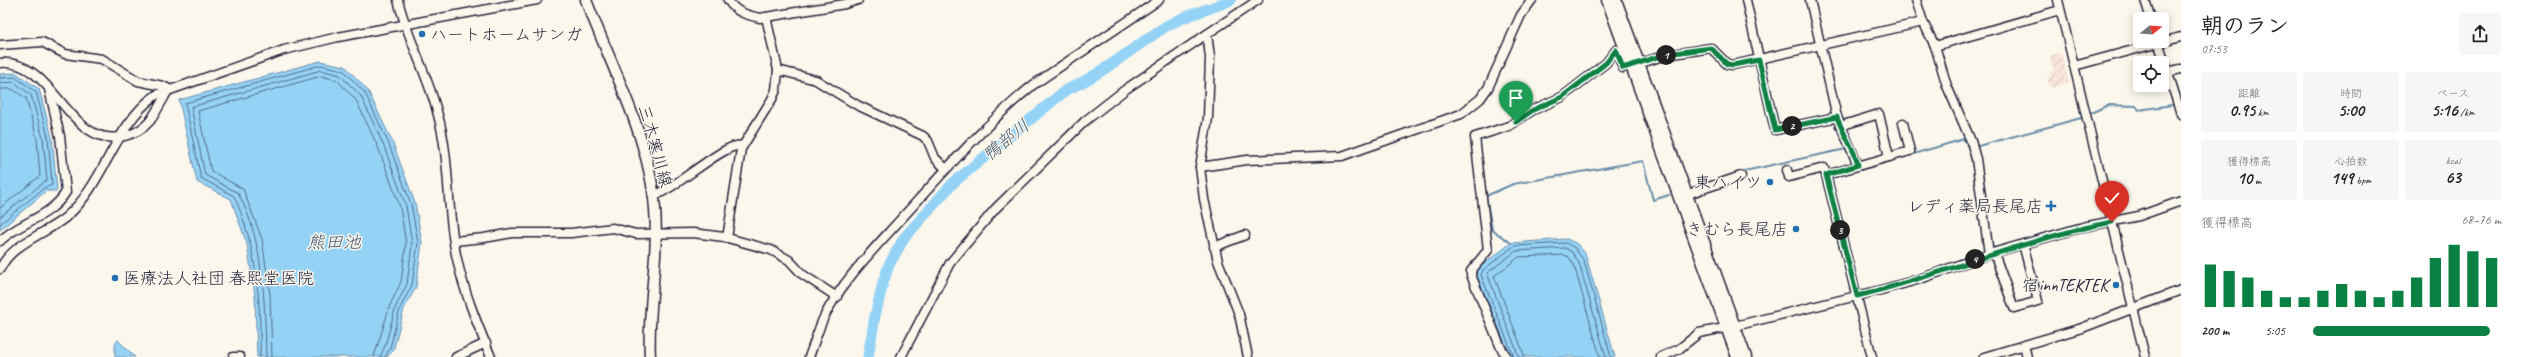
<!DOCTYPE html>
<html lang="ja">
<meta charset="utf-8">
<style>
:root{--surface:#fff;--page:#f6f6f6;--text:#202124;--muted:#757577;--accent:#0b8043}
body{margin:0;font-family:Caveat,"Klee One",sans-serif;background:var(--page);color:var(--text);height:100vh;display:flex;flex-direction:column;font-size:15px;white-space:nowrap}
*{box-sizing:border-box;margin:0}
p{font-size:13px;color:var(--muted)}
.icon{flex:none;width:22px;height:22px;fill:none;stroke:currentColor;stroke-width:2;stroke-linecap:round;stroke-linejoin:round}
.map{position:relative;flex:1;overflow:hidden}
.details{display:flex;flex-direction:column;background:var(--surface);width:340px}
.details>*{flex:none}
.needle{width:26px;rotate:73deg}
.controls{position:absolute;left:2133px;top:12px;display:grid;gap:8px}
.controls a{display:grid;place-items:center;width:36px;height:36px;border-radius:4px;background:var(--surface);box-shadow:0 2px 10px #0003;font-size:20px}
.pin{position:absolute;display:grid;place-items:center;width:34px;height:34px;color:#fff;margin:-41px -17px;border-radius:50% 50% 50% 0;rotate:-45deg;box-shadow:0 0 4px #0007}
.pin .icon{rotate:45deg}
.km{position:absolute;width:20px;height:20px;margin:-10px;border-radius:50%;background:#222;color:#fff;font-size:11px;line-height:20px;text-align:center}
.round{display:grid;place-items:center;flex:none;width:42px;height:42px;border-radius:4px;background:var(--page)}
.head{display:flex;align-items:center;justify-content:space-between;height:68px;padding:0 20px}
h1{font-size:22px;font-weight:700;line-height:30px}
.figures{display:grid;grid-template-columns:repeat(3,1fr);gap:6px;height:68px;padding:4px 20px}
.figures div{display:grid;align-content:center;border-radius:4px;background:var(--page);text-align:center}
.figures b{font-size:17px;font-weight:700}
.figures small{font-size:11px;font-weight:400}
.figures p{font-size:11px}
.chart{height:112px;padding:8px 20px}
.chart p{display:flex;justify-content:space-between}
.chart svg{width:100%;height:72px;margin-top:4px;stroke:var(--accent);stroke-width:6}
ul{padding:0 20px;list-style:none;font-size:13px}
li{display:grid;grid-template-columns:64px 48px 1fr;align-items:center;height:30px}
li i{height:10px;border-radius:5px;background:var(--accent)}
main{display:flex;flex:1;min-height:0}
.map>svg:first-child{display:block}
</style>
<main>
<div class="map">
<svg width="2181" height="357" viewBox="0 0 2181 357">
<defs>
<pattern id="industrial-furrows" width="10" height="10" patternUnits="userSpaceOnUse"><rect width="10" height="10" fill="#f8e4d8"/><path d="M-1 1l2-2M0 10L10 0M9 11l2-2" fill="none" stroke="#d4c3ba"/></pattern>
</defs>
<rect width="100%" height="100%" fill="#fbf7ec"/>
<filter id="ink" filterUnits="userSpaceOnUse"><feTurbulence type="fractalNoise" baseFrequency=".025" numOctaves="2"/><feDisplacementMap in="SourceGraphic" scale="8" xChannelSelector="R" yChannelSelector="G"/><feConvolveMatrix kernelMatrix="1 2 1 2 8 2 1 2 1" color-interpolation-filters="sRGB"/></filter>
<g filter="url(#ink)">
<!-- industrial -->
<polygon fill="url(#industrial-furrows)" points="2061,53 2069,83 2050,88 2047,77 2051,76 2050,72 2054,70 2050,55"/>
<!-- water -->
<g fill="#95d3f6" stroke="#678cab">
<polygon points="320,61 345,66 368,91 392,141 415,203 422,243 416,287 404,309 393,351 387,357 257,357 255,296 247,244 231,199 197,182 179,100"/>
<polygon points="16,73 39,89 52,137 57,191 46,191 0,230 0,74"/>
<polygon points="1567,239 1577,244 1585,253 1615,357 1511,357 1476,274 1480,267 1511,243"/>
<polygon points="118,340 135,357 115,357 115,344"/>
</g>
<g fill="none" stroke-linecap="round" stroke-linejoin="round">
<!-- shore -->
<g stroke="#506986" stroke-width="1">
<polyline points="0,78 15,77 36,92 48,137 52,185 44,188 0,224"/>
<polyline points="0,83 14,82 31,95 43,138 47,180 0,217"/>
<polyline points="0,89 12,89 26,98 37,139 40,176 0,208"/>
<path d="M260,357C261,303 257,246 234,196L201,178L185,103L321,65L343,70L365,93L388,142L411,204L418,243L412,285L400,308L390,348L385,357"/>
<path d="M266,357C265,306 264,239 238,193L205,175L191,107L321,70L340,75L361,96L383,144L406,206L412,244L407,284L396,306L385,346L380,357"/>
<polyline points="272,357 270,294 262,239 243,189 211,171 198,111 321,76 337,80 356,100 378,147 400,207 406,244 401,282 390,305 374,357"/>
<polyline points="1514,357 1481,275 1483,270 1514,246 1566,243 1575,248 1584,261 1611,357"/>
<polyline points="1519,357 1487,273 1516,251 1565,248 1572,252 1579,263 1606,357"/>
<polyline points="1525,357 1494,276 1519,257 1564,255 1569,257 1574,265 1600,357"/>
</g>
<!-- stream -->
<g stroke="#678cab" stroke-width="2">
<polyline points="2091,113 2108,105 2136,106 2139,110 2172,105"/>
<polyline points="1978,146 2081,118"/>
<polyline points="1910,155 1964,139 1969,149"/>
<polyline points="1860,170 1904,157"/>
<polyline points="1740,172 1846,149 1850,155"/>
<polyline points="1511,243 1492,230 1486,196 1513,184 1643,161 1653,200 1669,195"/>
</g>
<!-- river -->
<path stroke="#95d3f6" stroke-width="11" d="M868,357L875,316L883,283L889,265L904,238L953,183L1066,90C1102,75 1132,48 1165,27C1186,14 1209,10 1231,0"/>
<defs>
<g id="minor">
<path d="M398,0C408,40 428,75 438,115C451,162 446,212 457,259C464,292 478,326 491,357"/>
<path d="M728,0C735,12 746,15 760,18L845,4L858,0"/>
<polyline points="1746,0 1775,130 1837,117"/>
<polyline points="1810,0 1837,117 1858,165"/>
<polyline points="1916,0 1923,22 1935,46 1947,86 1971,141 1976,159 1989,254"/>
<polyline points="2058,0 2145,357"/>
<polyline points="2145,0 2151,19"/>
<polyline points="766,17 778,70 816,80 857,105 923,136 928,141 935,158 946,169"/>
<polyline points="2158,41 2181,114"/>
<path d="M0,45L42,42L65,54L102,59L138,81L163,86L169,89C163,99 157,111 150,121C144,128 134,134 124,136C69,151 55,58 0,63"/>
<polyline points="1935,46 2060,10"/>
<polyline points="2074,66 2181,37"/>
<polyline points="2167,72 2181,69"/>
<polyline points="1840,126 1879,114 1889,157"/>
<polyline points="1200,167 1247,160 1342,156 1461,114 1480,99 1488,88 1521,15 1532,0"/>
<polyline points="1787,170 1789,177 1824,168 1826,175"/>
<path d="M653,196C675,190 727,140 742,146"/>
<polyline points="1682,196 1741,176"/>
<polyline points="727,238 741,149 772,99 776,90 778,70"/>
<path d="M0,241C21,221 50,218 66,192L60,136L49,89"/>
<polyline points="454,241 484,238 512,233 571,233 613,228 636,234 693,233 724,237 771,250 789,260 802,274 837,297"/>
<polyline points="1214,247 1245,235"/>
<polyline points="1994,253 2014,308 2038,301 2023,244"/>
<path d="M0,269C12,243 46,234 66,217C105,184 113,126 156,95L284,50L338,37L537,0"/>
<polyline points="2024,345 2027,357"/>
<polyline points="233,357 240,357"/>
<polyline points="456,357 486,343"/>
<path d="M809,357C814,344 818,330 824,317C842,281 874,249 901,219C943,173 985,124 1033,85L1159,0"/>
<polyline points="901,357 950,263 995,209 1085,121 1126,89 1207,34"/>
<polyline points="1248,357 1239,314 1218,261 1204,199 1200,167 1208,118 1210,57 1207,34 1258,0"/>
<polyline points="1507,357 1501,348 1471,275 1471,271 1488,250 1475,137 1509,126 1533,110 1562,97 1606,63 1616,50 1623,68 1667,55 1711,48 1727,64 1733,65 1923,22"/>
<polyline points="1661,357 1679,349 1699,333 1739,325 1881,290 1920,279 1989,254 2083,227 2139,216 2181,201"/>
<polyline points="1872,357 1826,175 1910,151 1903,123"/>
<polyline points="1984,357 2082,328 2181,290"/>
</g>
<g id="major">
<path d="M586,0C611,65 650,139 655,209C659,259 647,308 650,357"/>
<polyline points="1607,0 1737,357"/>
<polyline points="1616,0 1746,357"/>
</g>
</defs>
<!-- minor casing -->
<use href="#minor" stroke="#22223b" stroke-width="11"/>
<!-- major casing -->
<use href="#major" stroke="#22223b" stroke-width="13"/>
<!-- minor -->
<use href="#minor" stroke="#fbf7ec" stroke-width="8"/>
<!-- major -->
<use href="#major" stroke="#fbf7ec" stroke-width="10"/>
</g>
</g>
<g fill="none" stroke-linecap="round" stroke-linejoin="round" filter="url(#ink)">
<defs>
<path id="route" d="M1516,122L1533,110L1562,97L1606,63L1616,50L1623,68L1667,54L1711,48L1727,64L1733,65L1759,60L1775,130L1837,117C1842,133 1856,151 1858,165L1826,175L1857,296C1943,275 2024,239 2112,222"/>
</defs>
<!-- route casing -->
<use href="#route" stroke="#fff" stroke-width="8"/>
<!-- route -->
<use href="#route" stroke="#0b8043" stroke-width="5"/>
</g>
<!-- markers -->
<g fill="#1f6fb2" stroke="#fbf7ec" stroke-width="1.5">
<circle cx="422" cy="34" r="4"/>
<circle cx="1770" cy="182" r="4"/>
<path d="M2049 200h4v4h4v4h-4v4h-4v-4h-4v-4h4z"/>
<circle cx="1796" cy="229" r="4"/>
<circle cx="115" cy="278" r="4"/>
<circle cx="2116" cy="285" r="4"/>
</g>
<g text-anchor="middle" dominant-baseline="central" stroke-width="3" stroke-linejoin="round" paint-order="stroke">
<!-- poi labels -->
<g font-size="17" fill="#22223b" stroke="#fbf7ec" text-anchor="end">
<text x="430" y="34" text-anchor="start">ハートホームサンガ</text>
<text x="1762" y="182">東ハイツ</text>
<text x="2043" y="206">レディ薬局長尾店</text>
<text x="1788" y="229">きむら長尾店</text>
<text x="123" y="278" text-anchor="start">医療法人社団 春熙堂医院</text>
<text x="2108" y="285">宿innTEKTEK</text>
</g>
<!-- street labels -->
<g font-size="17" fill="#22223b" stroke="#fbf7ec">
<text transform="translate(655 146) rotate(74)">三木寒川線</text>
</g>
<!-- water labels -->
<g font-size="18" font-style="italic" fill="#445773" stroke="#fbf7ec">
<text transform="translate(1006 140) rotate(-39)">鴨部川</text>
<text x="334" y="242">熊田池</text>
</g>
</g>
</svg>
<div class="controls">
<a><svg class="needle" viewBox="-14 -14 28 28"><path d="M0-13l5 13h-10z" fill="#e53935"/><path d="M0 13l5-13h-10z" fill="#757577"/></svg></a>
<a><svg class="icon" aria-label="locate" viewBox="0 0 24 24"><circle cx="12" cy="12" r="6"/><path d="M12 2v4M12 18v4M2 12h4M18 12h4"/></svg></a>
</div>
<div class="pin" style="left:1516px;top:122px;background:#1e9e55"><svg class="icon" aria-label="arrive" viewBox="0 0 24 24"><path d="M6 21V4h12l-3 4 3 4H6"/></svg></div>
<div class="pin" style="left:2112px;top:222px;background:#d93025"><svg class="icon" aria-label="check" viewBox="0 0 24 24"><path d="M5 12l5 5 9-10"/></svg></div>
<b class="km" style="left:1666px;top:55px">1</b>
<b class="km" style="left:1792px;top:126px">2</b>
<b class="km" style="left:1840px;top:230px">3</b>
<b class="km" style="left:1975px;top:259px">4</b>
</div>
<section class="details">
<div class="head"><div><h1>朝のラン</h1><p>07:53</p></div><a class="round"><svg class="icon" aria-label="share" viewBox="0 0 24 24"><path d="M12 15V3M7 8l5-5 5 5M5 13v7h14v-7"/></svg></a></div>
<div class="figures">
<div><p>距離</p><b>0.95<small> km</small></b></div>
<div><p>時間</p><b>5:00</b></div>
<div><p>ペース</p><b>5:16<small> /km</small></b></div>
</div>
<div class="figures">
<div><p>獲得標高</p><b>10<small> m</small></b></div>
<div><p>心拍数</p><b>149<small> bpm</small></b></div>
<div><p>kcal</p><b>63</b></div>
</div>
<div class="chart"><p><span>獲得標高</span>68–76 m</p>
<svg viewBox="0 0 160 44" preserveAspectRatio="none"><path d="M5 44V18M15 44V22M25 44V26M35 44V34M45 44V38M55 44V38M65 44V34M75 44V30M85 44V34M95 44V38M105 44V34M115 44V26M125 44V14M135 44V6M145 44V10M155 44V14"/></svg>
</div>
<ul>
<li><b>200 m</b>5:05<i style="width:94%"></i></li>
</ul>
</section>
</main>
